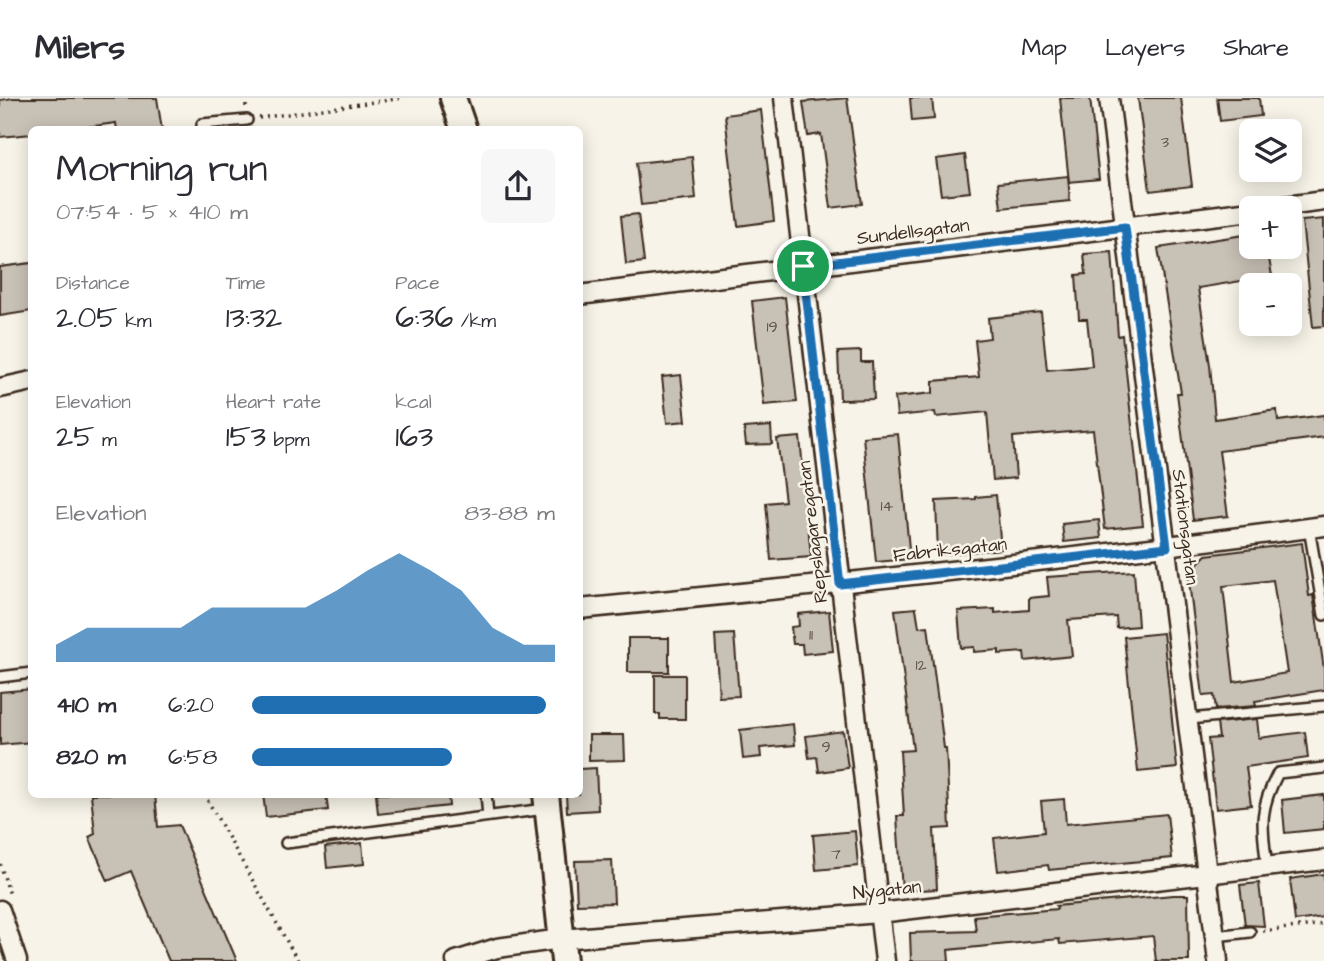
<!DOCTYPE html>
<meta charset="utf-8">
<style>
:root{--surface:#fff;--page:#f7f7f7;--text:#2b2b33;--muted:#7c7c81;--line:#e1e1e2;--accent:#1f6fb2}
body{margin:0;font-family:"Architects Daughter",sans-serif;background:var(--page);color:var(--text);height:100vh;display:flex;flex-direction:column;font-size:26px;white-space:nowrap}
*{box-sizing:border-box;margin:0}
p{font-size:23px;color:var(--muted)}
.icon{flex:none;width:38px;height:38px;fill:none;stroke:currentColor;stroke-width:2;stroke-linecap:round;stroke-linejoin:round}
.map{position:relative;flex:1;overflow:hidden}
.sheet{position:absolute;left:28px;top:28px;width:555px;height:672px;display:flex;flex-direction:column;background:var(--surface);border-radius:10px;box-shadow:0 4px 18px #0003}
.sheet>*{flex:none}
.tools{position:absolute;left:1239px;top:21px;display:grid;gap:14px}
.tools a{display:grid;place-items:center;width:63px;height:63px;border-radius:10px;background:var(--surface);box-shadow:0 4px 18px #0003;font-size:35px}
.pin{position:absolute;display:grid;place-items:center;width:60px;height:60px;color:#fff;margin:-30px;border:4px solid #fff;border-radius:50%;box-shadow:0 2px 7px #0007}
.round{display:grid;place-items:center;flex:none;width:74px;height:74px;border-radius:10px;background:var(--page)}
.summary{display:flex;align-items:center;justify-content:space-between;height:119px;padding:0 28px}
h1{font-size:38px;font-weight:600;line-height:52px}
.stats{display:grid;grid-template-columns:repeat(3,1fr);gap:10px;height:119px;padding:7px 28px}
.stats div{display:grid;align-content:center}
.stats b{font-size:30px;font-weight:600}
.stats small{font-size:19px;font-weight:400}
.stats p{font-size:19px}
.chart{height:196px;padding:14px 28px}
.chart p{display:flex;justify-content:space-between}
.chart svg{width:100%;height:126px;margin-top:7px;fill:var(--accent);opacity:.7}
ul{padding:0 28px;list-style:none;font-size:23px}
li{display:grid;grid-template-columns:112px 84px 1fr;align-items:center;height:52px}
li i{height:18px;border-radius:9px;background:var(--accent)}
header{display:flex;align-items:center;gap:42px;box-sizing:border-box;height:98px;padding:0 35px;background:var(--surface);border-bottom:2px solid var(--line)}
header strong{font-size:33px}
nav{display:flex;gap:38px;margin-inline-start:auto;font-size:24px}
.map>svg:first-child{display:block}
</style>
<header>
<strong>Milers</strong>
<nav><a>Map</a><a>Layers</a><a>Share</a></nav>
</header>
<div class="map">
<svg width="1324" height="863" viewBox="0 0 1324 863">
<rect width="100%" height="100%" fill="#f7f3e8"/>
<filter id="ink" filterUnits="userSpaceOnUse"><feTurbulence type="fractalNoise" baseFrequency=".0143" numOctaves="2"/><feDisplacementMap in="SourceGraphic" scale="14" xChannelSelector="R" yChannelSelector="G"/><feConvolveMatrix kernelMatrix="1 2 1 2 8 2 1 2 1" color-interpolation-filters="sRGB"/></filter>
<g filter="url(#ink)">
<!-- building -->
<g fill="#c8c1b6" stroke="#3b2a1e" stroke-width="2" fill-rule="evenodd">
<polygon points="13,0 157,0 162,32 117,32 116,25 65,32 32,32 32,36 0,39 0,2"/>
<polygon points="847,0 862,106 831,110 821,36 808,38 803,4"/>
<polygon points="910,0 932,0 934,21 912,23"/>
<polygon points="1060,0 1090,0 1099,81 1069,84"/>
<polygon points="1138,0 1181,0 1192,88 1150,93"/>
<polygon points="1217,0 1259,0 1261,18 1220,23"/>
<polygon points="761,12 774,123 738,128 725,17"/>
<polygon points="965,57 970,94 941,97 936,61"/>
<polygon points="692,59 696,101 641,107 636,65"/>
<polygon points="1068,78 1070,103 1001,110 998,85"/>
<polygon points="638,116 644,164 626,166 621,118"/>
<polygon points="1324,121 1324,228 1313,229 1302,123"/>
<polygon points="1251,136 1251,149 1267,149 1272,178 1198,190 1210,267 1215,321 1277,312 1278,323 1324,317 1324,339 1219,353 1228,418 1193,422 1177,295 1181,295 1158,150"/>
<polygon points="1112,154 1118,238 1122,237 1143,427 1105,431 1093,332 1013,339 1016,380 993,382 987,314 936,319 935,314 897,318 895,299 933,295 933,283 979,279 975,242 990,240 988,220 1041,214 1047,272 1092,268 1087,221 1079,221 1076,177 1086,176 1084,156"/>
<polygon points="32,165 32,213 0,218 0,169"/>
<polygon points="785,199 797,304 764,307 752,203"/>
<polygon points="861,253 861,264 872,264 874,301 840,302 838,254"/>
<polygon points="681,277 686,323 667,325 662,279"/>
<polygon points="771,328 772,346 746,347 744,330"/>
<polygon points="898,336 910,461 876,464 863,339"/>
<polygon points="800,339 811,459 771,462 766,405 785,403 777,341"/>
<polygon points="996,397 1001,451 938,457 936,403 976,401 976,399"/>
<polygon points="1099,422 1101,440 1064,444 1062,426"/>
<path d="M1302,445L1309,498L1313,497L1324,571V592L1255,603L1256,608L1216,611L1214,597L1203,598L1188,475L1206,457ZM1273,482L1287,575L1234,584L1223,488Z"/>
<polygon points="1134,473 1138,528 1117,530 1116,519 1068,522 1072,558 1025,563 1024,554 999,556 999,552 974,554 974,549 961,550 958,513 995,511 995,515 1029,512 1029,500 1049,498 1047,479"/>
<polygon points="916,510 919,529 928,528 943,642 944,650 946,650 950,730 934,731 937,791 902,793 897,718 904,718 900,653 913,652 895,512"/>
<polygon points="829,513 833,553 803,556 802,546 793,546 791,529 799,528 798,516"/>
<polygon points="1163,535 1177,670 1138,674 1124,539"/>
<polygon points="734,536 739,598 719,599 715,537"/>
<rect x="628" y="540" width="41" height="34"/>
<polygon points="655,577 685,577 685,621 660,621 660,616 655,616"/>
<polygon points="32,591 32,644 0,647 0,594"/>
<polygon points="1257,621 1259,640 1305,634 1308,660 1246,669 1251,707 1216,711 1208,641 1219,640 1217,625"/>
<polygon points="793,626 795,647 760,650 761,659 743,661 740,632"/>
<polygon points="843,633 848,670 819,674 817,659 809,660 806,638"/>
<polygon points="589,637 624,637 625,662 589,663"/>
<polygon points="596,670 598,712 567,714 566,696 579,696 579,671"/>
<polygon points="91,696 155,696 158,729 179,727 237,863 169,863 131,773 108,783 89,739 95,736"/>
<polygon points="263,696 326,696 328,712 266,719"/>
<polygon points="376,696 448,696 449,708 378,716"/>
<polygon points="1324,697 1324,731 1285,735 1282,702"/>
<polygon points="1064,701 1066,726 1167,716 1172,760 1049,772 1048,767 998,773 994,740 1044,734 1041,703"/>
<polygon points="855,733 858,768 816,772 813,737"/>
<polygon points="362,745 364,766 327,770 325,749"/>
<polygon points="612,762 614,805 577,806 575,763"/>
<polygon points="1324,776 1324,819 1295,823 1290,781"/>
<polygon points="1259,785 1264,828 1245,827 1240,787"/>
<polygon points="1173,797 1188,797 1189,863 1156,863 1153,838 1060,846 1059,841 948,852 949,863 911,863 910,835 976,833 974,818 1057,811 1056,808"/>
</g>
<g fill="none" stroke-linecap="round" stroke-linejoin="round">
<defs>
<g id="lane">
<polyline points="202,32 202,26 247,22"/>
<polyline points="1309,430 1324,517"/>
<polyline points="0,579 32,575"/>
<polyline points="1189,621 1324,608"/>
<polyline points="486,696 488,718"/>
<polyline points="286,745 545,711"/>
<path d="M1267,769C1262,728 1258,713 1278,675L1324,670"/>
<polyline points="1215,838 1250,834"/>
</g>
<g id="street">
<polyline points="784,0 885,863"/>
<polyline points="1109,0 1218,863"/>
<polyline points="1271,110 1324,103"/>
<polyline points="579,197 1251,113"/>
<polyline points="0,290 32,283"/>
<path d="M579,511C828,487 1076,461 1324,428"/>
<polyline points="0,812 17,863"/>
<polyline points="456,863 497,850 561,841 879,815 1324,762"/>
</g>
<g id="secondary">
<polyline points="453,0 464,32"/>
<polyline points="546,696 564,863"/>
</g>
</defs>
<!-- lane casing -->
<use href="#lane" stroke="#3b2a1e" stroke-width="14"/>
<!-- street casing -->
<use href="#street" stroke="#3b2a1e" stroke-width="23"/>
<!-- secondary casing -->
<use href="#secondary" stroke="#3b2a1e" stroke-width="30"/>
<!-- path -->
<g stroke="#3b2a1e" stroke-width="3.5" stroke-dasharray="2 5" stroke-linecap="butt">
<polyline points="246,0 246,9"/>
<polyline points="259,20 403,0"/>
<polyline points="204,696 298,863"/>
<polyline points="0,766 10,797"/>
<polyline points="1263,833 1324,826"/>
</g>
<!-- lane -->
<use href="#lane" stroke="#f7f3e8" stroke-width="9"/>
<!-- street -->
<use href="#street" stroke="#f7f3e8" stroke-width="18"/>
<!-- secondary -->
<use href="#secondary" stroke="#f7f3e8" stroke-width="24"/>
</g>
</g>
<g fill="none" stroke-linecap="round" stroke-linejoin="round" filter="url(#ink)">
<defs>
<polygon id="route" points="1125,129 1167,449 840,486 803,168"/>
</defs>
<!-- route casing -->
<use href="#route" stroke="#fff" stroke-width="14"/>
<!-- route -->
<use href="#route" stroke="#1f6fb2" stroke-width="9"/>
</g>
<g text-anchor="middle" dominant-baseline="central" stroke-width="5" stroke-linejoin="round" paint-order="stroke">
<!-- number labels -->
<g font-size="16" fill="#5e5044">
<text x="1165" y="44">3</text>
<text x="772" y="229">19</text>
<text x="887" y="408">14</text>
<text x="811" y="537">11</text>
<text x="921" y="567">12</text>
<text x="826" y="649">9</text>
<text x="836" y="756">7</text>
</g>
<!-- street labels -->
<g font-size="19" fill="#3b2a1e" stroke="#f7f3e8">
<text transform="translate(913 134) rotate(-7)">Sundellsgatan</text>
<text transform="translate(1185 429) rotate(83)">Stationsgatan</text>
<text transform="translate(813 434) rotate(-97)">Repslagaregatan</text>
<text transform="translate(950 452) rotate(-6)">Fabriksgatan</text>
<text transform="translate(887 792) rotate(-6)">Nygatan</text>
</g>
</g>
</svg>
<div class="tools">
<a><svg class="icon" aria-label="layers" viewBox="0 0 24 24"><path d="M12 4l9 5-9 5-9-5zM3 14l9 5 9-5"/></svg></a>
<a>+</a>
<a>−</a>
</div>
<div class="pin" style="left:803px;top:168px;background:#1e9e55"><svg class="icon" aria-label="arrive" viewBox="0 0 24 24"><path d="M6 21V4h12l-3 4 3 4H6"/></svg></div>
<section class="sheet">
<div class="summary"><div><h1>Morning run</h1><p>07:54 · 5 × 410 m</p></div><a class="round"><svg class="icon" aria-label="share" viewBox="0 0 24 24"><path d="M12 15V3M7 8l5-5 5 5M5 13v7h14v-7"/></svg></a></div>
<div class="stats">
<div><p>Distance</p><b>2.05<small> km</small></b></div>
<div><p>Time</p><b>13:32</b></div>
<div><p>Pace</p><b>6:36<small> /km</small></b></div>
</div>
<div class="stats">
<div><p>Elevation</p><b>25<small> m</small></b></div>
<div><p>Heart rate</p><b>153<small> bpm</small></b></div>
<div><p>kcal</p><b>163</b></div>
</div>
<div class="chart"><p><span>Elevation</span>83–88 m</p>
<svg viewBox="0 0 160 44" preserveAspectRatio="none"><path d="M0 44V38L10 32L20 32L30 32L40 32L50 25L60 25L70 25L80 25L90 19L100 12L110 6L120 12L130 19L140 32L150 38L160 38V44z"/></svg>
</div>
<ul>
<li><b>410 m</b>6:20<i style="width:97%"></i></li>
<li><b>820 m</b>6:58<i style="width:66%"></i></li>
</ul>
</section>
</div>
